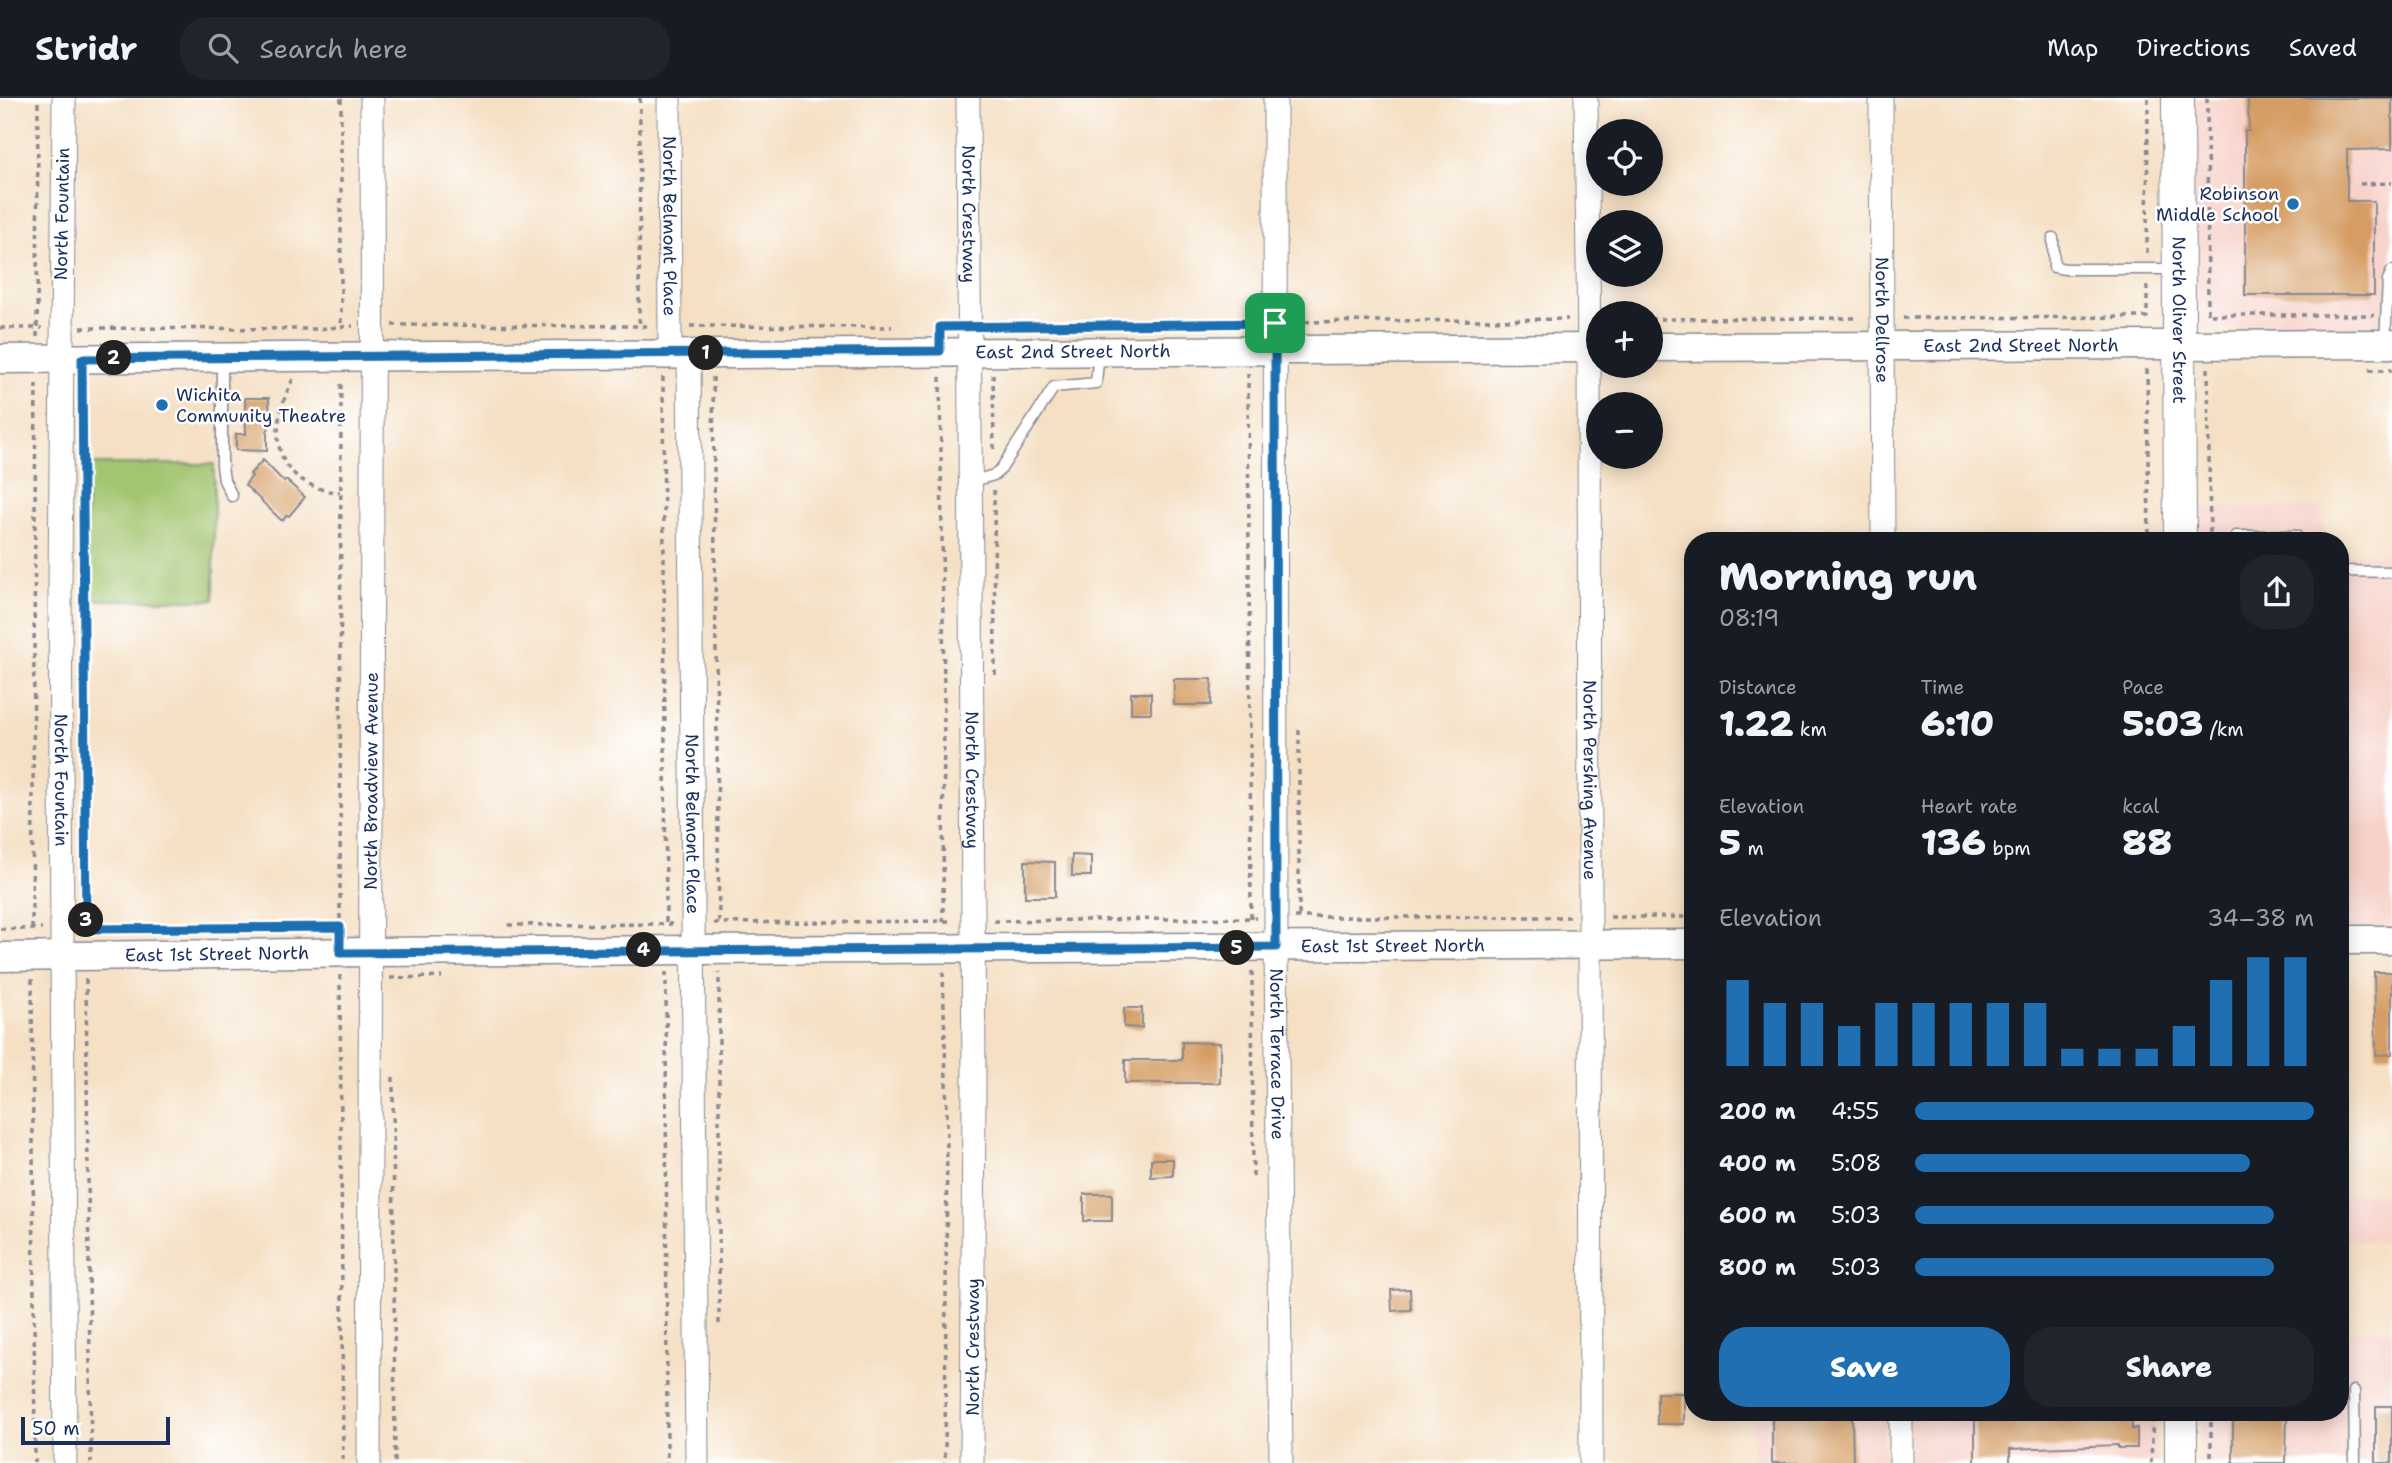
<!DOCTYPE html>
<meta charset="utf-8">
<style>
:root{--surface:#171b24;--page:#20242c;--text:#f1f3f6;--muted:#9ea1a6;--line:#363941;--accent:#1f6fb2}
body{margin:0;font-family:"Shantell Sans",sans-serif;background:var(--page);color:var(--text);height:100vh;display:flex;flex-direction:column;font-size:26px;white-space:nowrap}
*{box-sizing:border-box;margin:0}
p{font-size:23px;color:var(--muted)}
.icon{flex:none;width:38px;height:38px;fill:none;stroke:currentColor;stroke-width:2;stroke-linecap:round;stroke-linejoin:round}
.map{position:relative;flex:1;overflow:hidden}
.side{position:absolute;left:1684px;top:434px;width:665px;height:889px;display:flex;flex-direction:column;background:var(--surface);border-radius:28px;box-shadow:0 4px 18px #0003}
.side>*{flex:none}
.tools{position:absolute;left:1586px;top:21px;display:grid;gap:14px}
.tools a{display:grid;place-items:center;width:77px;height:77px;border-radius:50%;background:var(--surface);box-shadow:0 4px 18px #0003;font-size:35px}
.scale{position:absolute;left:21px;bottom:18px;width:149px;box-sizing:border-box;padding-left:7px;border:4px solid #1b2f5e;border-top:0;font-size:19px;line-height:24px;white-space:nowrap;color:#1b2f5e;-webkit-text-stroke:5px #fff;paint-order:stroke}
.pin{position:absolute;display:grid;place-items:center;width:60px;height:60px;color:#fff;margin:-30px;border-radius:14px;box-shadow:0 4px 10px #0006}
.km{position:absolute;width:35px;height:35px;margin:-18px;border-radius:50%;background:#222;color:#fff;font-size:19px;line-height:35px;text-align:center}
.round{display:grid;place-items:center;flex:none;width:74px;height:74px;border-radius:28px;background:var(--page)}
.headline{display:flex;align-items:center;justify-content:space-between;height:119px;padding:0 35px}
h1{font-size:38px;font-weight:800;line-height:52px}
.stats{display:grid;grid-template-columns:repeat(3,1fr);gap:10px;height:119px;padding:7px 35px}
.stats div{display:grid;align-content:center}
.stats b{font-size:35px;font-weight:800}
.stats small{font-size:19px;font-weight:400}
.stats p{font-size:19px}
.chart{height:196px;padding:14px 35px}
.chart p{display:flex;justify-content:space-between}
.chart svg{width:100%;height:126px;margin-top:7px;stroke:var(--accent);stroke-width:6}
.button{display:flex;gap:14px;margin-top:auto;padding:14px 35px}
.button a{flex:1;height:80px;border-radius:28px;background:var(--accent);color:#fff;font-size:28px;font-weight:800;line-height:80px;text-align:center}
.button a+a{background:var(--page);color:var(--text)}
ul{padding:0 35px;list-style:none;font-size:23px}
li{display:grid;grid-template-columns:112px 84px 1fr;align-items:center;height:52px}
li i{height:18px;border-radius:9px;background:var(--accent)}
header{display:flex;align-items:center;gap:42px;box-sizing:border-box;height:98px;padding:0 35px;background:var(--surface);border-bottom:2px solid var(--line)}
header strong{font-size:33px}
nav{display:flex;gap:38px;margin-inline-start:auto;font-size:24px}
.search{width:490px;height:63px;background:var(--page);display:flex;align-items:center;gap:18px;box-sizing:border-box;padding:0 24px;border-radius:28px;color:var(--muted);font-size:26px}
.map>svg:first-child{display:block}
</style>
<header>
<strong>Stridr</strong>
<div class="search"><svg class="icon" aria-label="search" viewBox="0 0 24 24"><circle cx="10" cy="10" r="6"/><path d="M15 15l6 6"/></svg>Search here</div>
<nav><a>Map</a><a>Directions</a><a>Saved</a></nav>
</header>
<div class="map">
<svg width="2392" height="1365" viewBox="0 0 2392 1365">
<rect width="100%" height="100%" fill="#fff"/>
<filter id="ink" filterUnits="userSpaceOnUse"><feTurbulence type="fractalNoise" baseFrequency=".0143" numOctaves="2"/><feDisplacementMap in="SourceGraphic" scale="14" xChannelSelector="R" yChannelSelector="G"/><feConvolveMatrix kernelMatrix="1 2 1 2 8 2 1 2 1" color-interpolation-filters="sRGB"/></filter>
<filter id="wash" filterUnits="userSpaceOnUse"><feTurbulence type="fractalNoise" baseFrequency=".00686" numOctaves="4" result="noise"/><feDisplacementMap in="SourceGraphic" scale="28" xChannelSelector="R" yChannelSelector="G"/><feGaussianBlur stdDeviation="1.57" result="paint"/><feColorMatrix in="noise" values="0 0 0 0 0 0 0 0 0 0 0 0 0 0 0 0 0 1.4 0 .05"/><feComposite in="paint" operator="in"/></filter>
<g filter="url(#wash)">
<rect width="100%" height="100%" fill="#f5e0c4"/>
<!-- built -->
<g fill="#f7d1c8">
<polygon points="2194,0 2392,0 2392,232 2214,232 2203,230 2198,223 2194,213"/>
<rect x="2193" y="409" width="130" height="34"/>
<polygon points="2392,455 2392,832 2340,832 2340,456"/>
<rect x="2340" y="1096" width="52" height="47"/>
<polygon points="2340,1232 2392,1232 2392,1365 2201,1365 2201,1314 2340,1314"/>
<polygon points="1753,1314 1884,1314 1884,1365 1754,1365"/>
<polygon points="1909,1314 2156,1314 2157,1365 1909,1365"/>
</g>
<!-- green -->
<rect fill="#a2c56f" stroke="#5e7a66" stroke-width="2" x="87" y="366" width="127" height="136"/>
<g id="blocks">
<!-- building -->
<g fill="#d59d63">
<polygon points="2248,0 2392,0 2392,51 2347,52 2347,103 2374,103 2374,197 2245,197 2245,33 2249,33"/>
<polygon points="245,300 269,300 270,326 267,334 267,353 236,352 236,336 246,336"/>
<polygon points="263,362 284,384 286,382 305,399 289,418 287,417 282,423 245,387 252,378 250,376"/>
<polygon points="1174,581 1212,581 1211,607 1174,607"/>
<rect x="1131" y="595" width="20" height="20"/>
<polygon points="1072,757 1091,758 1091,778 1072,778"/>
<polygon points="1025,763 1055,764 1055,799 1025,799"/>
<polygon points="2374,874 2392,874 2392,956 2376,957"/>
<polygon points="1124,910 1142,910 1142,930 1124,929"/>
<polygon points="1182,944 1220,945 1220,985 1125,985 1125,962 1182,962"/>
<polygon points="1151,1061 1173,1061 1173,1078 1151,1079"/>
<rect x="1084" y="1096" width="28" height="27"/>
<polygon points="1410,1191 1411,1212 1392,1213 1391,1192"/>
<rect x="1657" y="1295" width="27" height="31"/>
<rect x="2376" y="1308" width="16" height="57"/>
<polygon points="1778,1314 1852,1316 1853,1365 1772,1365 1772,1315"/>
<polygon points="1975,1314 2132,1314 2132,1331 2137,1330 2137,1350 2118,1350 2118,1347 2010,1351 2010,1365 1975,1365"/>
<polygon points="2233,1314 2287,1314 2286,1365 2233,1365"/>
</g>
</g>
</g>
<g filter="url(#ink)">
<use href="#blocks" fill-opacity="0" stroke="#888891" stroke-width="2"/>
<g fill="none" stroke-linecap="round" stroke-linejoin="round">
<defs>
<g id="service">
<polyline points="2053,140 2054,169 2065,171 2176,171"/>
<polyline points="2385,246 2388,182 2392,173"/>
<polyline points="222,262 222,368 224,382 232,398"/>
<polyline points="970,384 994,377 1001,371 1054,289 1096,285 1099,253"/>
<polyline points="2236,443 2236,438 2296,438 2297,443"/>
<polyline points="2340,473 2392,474"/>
<polyline points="2354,1293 2355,1365"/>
</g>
<g id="minor">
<path id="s1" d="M64,0L60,490L65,1365"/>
<path id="s2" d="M669,0L670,255"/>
<path id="s3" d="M968,0L974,982L972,1365"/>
<path id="s4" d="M1275,0L1276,849L1281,1365"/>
<path id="s5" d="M1586,0L1589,250L1591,1365"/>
<path id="s6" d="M1881,0L1883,443"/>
<path id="s7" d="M689,255L697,1365"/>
<polyline points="1901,1314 1901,1365"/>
<path id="s8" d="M369,1365C369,910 374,455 372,0"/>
</g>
<g id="tertiary">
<path id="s9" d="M1650,249L2392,246"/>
<path id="s10" d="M0,261L1598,250"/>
<polyline points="2340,842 2392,842"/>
<path id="s11" d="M0,859L369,854L1692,846"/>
</g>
<g id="secondary">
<path id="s12" d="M2178,0L2180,443"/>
<polyline points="2181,1314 2181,1365"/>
</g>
</defs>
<!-- service casing -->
<use href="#service" stroke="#888891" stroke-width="13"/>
<!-- minor casing -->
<use href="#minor" stroke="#888891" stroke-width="25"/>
<!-- tertiary casing -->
<use href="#tertiary" stroke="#888891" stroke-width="31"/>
<!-- secondary casing -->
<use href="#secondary" stroke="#888891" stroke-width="34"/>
<!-- path -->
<g stroke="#888891" stroke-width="3.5" stroke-dasharray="5 5" stroke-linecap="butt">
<polyline points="341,0 341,229"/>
<polyline points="640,0 639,222 643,230"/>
<polyline points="2207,0 2208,217 2374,217"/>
<polyline points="2360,86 2392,85"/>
<polyline points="2147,155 2148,0"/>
<polyline points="1903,220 2147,219 2147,184"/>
<polyline points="1650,221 1860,220"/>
<polyline points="1295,224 1568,221"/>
<polyline points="392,227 651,228"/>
<polyline points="690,228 892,229"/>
<polyline points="1036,228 1256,225"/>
<polyline points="0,230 42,230"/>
<polyline points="81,230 315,231 353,228"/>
<polyline points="37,239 38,0"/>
<polyline points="2208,270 2210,443"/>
<polyline points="2147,271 2149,443"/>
<polyline points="2369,272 2392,272"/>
<polyline points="1248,275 1251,820"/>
<polyline points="993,276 994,353"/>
<polyline points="663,279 666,827"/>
<polyline points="713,279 719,827"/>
<polyline points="940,279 944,596 943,824"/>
<path d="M293,281C276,314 266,361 304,383C315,390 326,394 340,394"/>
<polyline points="994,392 995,577"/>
<polyline points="84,548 86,831"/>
<polyline points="1299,632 1299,821"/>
<polyline points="1295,819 1571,819"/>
<polyline points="1610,819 1692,819"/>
<polyline points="994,823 1256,820"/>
<polyline points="714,825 952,823"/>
<polyline points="508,827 672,826"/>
<polyline points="0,831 42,831"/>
<polyline points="32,831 36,282"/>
<polyline points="81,831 322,829"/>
<polyline points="340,831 341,282"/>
<polyline points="1252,873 1253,1081"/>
<polyline points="666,874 667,1365"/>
<polyline points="943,874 947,1019 945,1365"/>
<polyline points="340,877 343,1365"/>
<polyline points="390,880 442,879"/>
<polyline points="32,881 35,1365"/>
<polyline points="86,881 91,1365"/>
<polyline points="393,979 395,1365"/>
<polyline points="719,1226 719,874"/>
<polyline points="2211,1314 2211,1365"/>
<polyline points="2151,1365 2153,1314"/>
</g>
<!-- service -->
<use href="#service" stroke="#fff" stroke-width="10"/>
<!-- minor -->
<use href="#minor" stroke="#fff" stroke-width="23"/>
<!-- tertiary -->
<use href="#tertiary" stroke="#fff" stroke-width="28"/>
<!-- secondary -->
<use href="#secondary" stroke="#fff" stroke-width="32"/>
</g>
</g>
<g fill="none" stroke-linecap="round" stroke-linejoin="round" filter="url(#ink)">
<defs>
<polygon id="route" points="1275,225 1276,849 340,855 340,829 86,831 82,261 940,253 940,229"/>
</defs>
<!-- route casing -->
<use href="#route" stroke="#fff" stroke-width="14"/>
<!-- route -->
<use href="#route" stroke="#1f6fb2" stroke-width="9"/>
</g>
<!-- markers -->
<g fill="#1f6fb2" stroke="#fff" stroke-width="2.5">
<circle cx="2293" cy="106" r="7"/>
<circle cx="162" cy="307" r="7"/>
</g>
<g text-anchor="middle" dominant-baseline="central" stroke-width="5" stroke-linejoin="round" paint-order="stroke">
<!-- poi labels -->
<g font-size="18" fill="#1b2f5e" stroke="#fff" text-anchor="end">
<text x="2279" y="96">Robinson<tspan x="2279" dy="21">Middle School</tspan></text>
<text x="176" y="297" text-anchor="start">Wichita<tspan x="176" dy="21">Community Theatre</tspan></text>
</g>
<!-- street labels -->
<g font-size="18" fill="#1b2f5e" stroke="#fff">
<text transform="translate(62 116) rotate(-89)">North Fountain</text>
<text stroke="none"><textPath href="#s3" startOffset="116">North Crestway</textPath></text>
<text stroke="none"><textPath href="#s2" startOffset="128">North Belmont Place</textPath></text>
<text stroke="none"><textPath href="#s6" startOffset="222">North Dellrose</textPath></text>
<text stroke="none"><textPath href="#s12" startOffset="222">North Oliver Street</textPath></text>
<text stroke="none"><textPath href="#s9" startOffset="371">East 2nd Street North</textPath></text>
<text stroke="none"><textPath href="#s10" startOffset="1073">East 2nd Street North</textPath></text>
<text stroke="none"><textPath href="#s1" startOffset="682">North Fountain</textPath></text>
<text stroke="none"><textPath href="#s8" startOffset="682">North Broadview Avenue</textPath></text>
<text stroke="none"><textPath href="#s3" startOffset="682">North Crestway</textPath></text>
<text stroke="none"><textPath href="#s5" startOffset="682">North Pershing Avenue</textPath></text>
<text stroke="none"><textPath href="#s7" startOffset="471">North Belmont Place</textPath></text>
<text stroke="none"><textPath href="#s11" startOffset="1393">East 1st Street North</textPath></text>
<text stroke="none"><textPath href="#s11" startOffset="217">East 1st Street North</textPath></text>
<text stroke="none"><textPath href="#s4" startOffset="956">North Terrace Drive</textPath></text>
<text transform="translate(973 1249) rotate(-90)">North Crestway</text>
</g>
</g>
</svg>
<div class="tools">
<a><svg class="icon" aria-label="locate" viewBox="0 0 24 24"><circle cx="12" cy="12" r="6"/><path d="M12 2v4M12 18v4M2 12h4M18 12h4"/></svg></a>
<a><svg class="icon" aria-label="layers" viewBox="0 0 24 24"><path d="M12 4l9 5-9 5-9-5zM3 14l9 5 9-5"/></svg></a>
<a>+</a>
<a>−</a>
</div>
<div class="scale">50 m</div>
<div class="pin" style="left:1275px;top:225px;background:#1e9e55"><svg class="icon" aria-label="arrive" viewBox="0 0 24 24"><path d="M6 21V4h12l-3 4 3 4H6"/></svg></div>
<b class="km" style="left:706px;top:255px">1</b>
<b class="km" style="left:114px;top:260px">2</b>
<b class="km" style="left:86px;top:822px">3</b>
<b class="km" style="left:644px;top:852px">4</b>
<b class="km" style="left:1237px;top:850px">5</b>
<section class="side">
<div class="headline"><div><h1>Morning run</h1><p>08:19</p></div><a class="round"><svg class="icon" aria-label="share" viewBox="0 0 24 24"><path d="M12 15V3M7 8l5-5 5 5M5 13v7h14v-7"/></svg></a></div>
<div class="stats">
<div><p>Distance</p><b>1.22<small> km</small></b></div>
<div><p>Time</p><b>6:10</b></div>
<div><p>Pace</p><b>5:03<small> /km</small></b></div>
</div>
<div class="stats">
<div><p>Elevation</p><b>5<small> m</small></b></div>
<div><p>Heart rate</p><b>136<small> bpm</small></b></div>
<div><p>kcal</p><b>88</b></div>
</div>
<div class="chart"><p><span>Elevation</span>34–38 m</p>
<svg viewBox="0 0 160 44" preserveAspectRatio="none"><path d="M5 44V14M15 44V22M25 44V22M35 44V30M45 44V22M55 44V22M65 44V22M75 44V22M85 44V22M95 44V38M105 44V38M115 44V38M125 44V30M135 44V14M145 44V6M155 44V6"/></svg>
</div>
<ul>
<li><b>200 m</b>4:55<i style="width:100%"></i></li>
<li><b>400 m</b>5:08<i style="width:84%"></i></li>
<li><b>600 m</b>5:03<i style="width:90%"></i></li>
<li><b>800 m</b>5:03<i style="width:90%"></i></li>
</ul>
<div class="button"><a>Save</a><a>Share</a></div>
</section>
</div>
